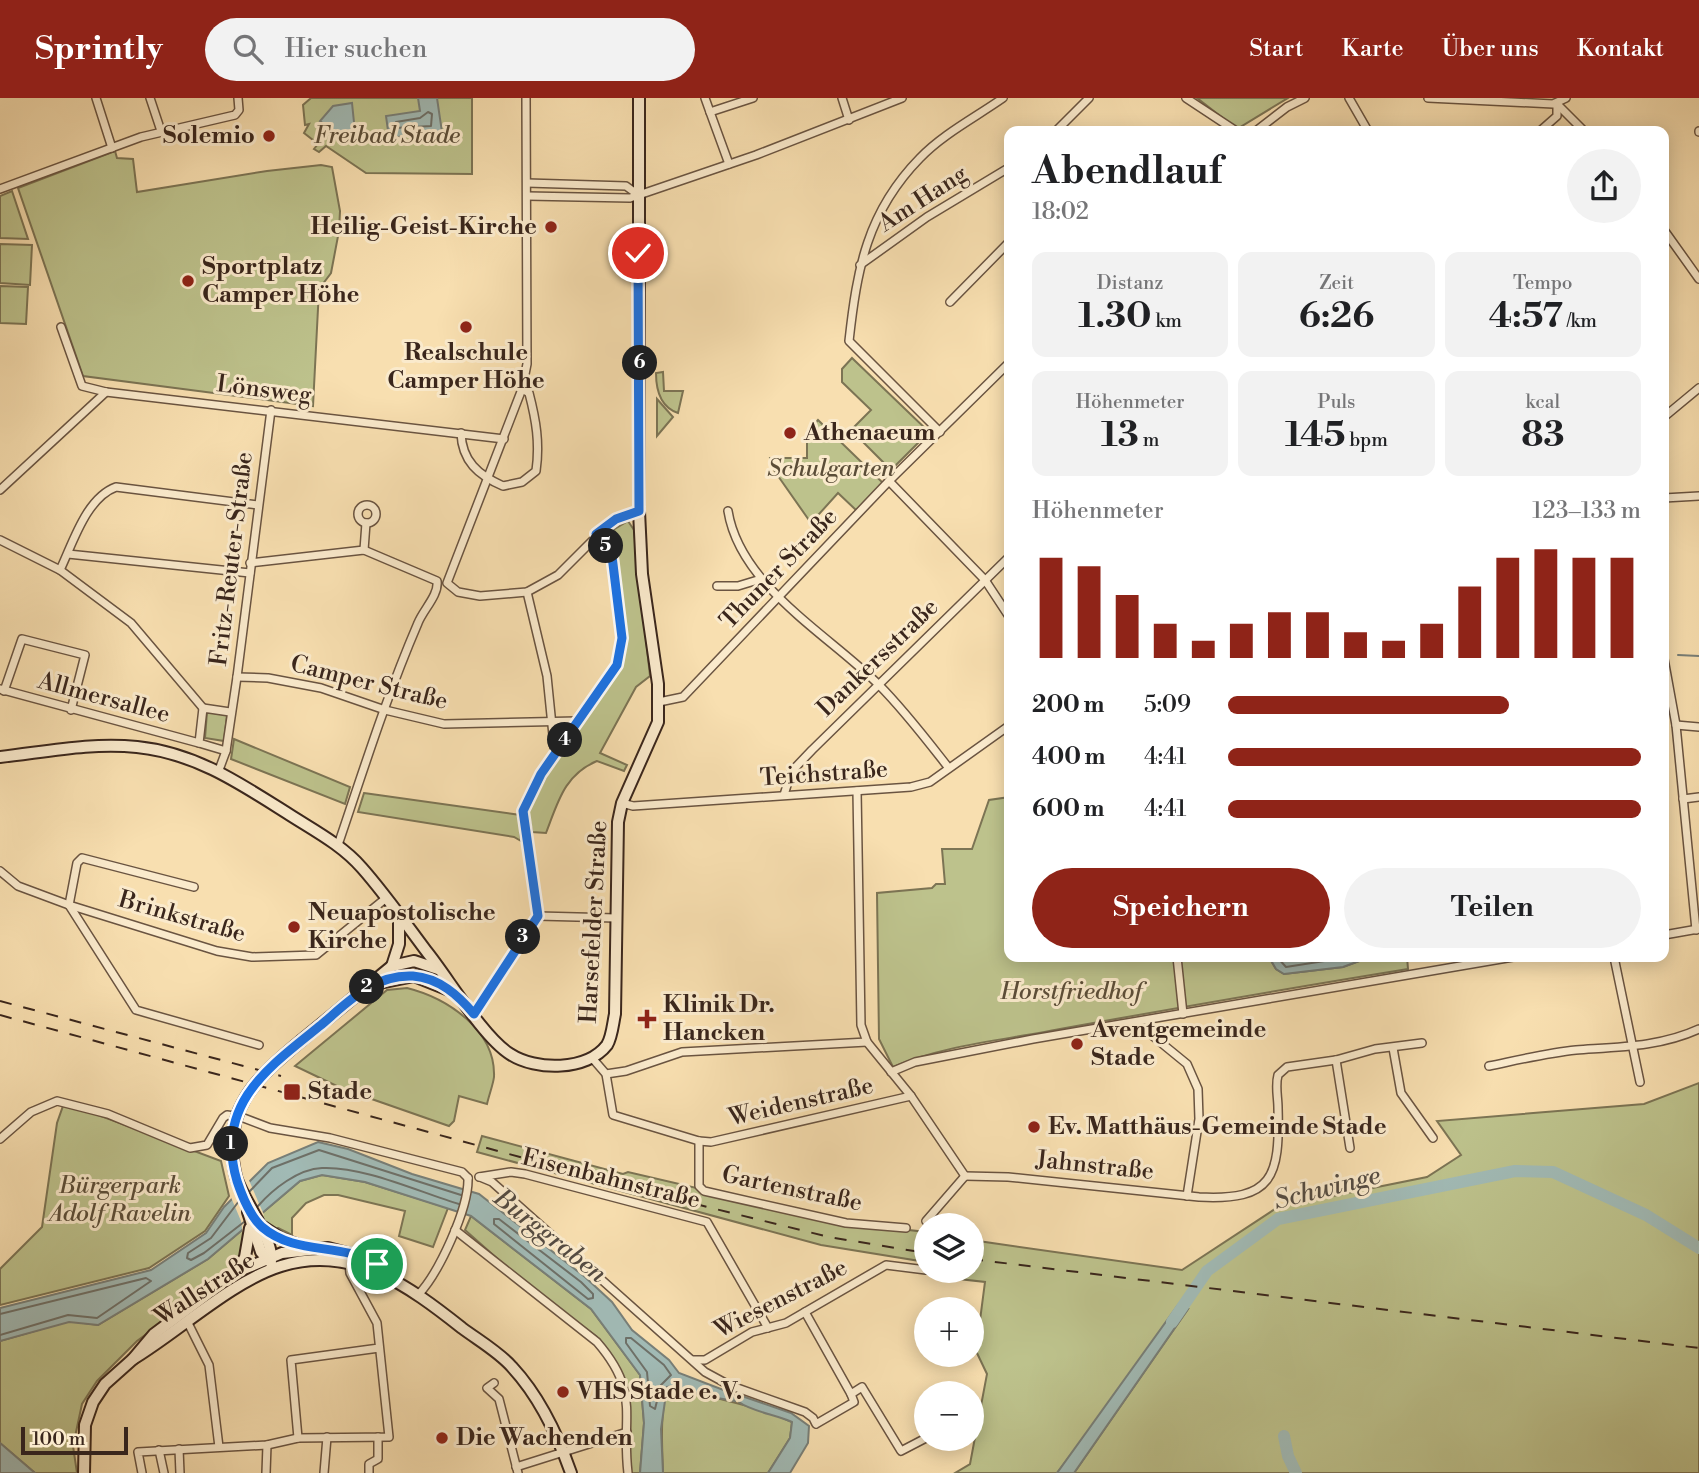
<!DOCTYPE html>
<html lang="de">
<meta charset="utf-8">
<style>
:root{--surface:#fff;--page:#f2f2f2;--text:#202124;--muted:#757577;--accent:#8f2418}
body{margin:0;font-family:"Libre Bodoni",serif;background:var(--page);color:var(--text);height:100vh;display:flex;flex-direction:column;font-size:26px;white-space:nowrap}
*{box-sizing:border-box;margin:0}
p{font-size:23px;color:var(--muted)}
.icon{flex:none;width:38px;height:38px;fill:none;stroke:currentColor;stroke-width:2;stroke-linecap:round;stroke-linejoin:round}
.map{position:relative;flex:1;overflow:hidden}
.sheet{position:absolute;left:1004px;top:28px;width:665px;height:836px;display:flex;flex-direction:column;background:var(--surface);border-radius:14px;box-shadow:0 4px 18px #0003}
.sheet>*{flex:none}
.tools{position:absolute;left:914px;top:1115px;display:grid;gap:14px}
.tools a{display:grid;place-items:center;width:70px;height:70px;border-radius:50%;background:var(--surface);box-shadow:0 4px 18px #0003;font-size:35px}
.scale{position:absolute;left:21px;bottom:18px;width:107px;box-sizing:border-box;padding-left:7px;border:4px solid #3a261c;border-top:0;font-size:19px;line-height:24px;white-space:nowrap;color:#3a261c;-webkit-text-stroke:5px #faeacc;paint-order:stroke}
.pin{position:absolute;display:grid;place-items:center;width:60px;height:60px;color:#fff;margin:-30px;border:4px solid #fff;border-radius:50%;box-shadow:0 2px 7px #0007}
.km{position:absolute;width:35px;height:35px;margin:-18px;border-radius:50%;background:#222;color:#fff;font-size:19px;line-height:35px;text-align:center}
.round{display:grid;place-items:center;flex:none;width:74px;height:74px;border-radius:37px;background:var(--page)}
.overview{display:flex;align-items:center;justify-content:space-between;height:119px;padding:0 28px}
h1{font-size:38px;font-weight:800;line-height:52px}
.figures{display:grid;grid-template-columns:repeat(3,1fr);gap:10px;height:119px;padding:7px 28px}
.figures div{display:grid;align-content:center;border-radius:14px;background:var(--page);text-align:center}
.figures b{font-size:35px;font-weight:800}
.figures small{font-size:19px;font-weight:400}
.figures p{font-size:19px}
.chart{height:196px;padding:14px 28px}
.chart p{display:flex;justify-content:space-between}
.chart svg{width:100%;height:126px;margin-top:7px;stroke:var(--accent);stroke-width:6}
.button{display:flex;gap:14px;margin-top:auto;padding:14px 28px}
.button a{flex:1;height:80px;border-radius:42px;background:var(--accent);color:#fff;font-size:28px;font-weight:800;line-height:80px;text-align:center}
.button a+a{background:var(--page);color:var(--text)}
ul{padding:0 28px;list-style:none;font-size:23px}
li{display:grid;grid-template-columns:112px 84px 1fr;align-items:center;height:52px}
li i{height:18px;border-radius:9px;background:var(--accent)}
header{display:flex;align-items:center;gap:42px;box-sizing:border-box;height:98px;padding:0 35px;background:var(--accent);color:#fff}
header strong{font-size:33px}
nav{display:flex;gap:38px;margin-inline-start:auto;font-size:24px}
.search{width:490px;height:63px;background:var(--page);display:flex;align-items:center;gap:18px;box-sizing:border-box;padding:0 24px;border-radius:38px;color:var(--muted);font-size:26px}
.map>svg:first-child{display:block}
</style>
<header>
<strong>Sprintly</strong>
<div class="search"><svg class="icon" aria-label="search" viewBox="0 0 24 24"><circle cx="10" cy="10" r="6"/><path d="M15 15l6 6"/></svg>Hier suchen</div>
<nav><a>Start</a><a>Karte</a><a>Über uns</a><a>Kontakt</a></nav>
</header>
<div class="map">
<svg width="1699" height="1375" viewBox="0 0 1699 1375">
<rect width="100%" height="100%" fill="#f8dfb0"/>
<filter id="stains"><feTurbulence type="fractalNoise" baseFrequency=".00286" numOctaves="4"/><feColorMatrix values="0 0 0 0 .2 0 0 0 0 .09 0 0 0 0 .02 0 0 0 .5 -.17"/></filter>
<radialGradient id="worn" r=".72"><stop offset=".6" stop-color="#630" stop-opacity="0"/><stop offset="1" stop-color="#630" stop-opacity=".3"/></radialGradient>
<!-- green -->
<g fill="#bdc28c" stroke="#7c7454" stroke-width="2">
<polygon points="311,0 472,0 472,76 366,75 326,48 319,54 314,51 318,46 304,35 309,26 305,27 303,7"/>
<polygon points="1197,0 1288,0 1237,31"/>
<polygon points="115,53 117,60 133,61 137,94 267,73 321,67 332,69 340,113 339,133 331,175 319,191 313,308 83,278 18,90"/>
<polygon points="12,93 28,141 0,140 0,98"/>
<polygon points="0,146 32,147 30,187 0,185"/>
<polygon points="0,188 28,189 26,226 0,225"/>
<polygon points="852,260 929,334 891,372 851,332 871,312 842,284 842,271"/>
<path d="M663,274L664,293H683L678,315C660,309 656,292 656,275Z"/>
<polygon points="657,301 673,319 657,338"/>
<polygon points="818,322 883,385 857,413 838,395 811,425 771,368 770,360 807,360 807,334"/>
<path d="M628,423L634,432L650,578L636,589L600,655L627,667L624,673L597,663C564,677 558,704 546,735L532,734L528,714L556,660L619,568L625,535L608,435Z"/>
<polygon points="207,614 227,617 224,643 205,640"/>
<polygon points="234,641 350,689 345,706 231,661"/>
<polygon points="364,695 520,717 523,735 520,735 521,743 514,739 358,714"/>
<path d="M1010,699V859H1269L1276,871L1284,876L1343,869L1370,859H1407L1408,871C1291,890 1176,910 1060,931C1005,942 944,947 893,969L879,941L877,795L932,790L936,786H945L942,751H972L989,702Z"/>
<path d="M407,890C447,900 496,932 494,979C493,987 489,997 487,1006L459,998L454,1023L449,1028L343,991L295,968L387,892Z"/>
<polygon points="1699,985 1699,1375 1074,1375 1188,1211 1181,1210 1057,1375 955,1375 970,1366 987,1276 976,1253 985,1184 950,1180 951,1173 971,1172 971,1142 1182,1172 1278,1109 1427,1079 1461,1057 1437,1023 1644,1006"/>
<polygon points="63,1008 85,1012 221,1063 229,1098 205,1133 149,1170 0,1207 0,1171 42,1129 57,1025"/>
<polygon points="482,1038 623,1076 628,1074 846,1125 926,1134 926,1164 821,1147 477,1054"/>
<polygon points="322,1077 365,1084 448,1110 433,1149 399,1138 405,1113 338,1097 324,1097 306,1105 292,1120 292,1137 278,1130 242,1153 235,1167 220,1182 137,1243 97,1283 82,1306 73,1348 77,1375 35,1375 0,1345 0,1243 69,1223 98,1227 208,1161 300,1083"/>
<polygon points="471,1118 591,1211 640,1277 644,1325 640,1375 630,1375 622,1285 597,1239 525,1185 465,1132"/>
<path d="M675,1288C715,1302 754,1306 792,1324L790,1340L768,1375H663C662,1346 660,1317 667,1289Z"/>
</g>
<!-- water -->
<g fill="#a1bab5" stroke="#787f78" stroke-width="2">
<polygon points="418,0 437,0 442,34 389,40 386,18 420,13"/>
<polygon points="352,5 355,34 337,36 320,23 333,8"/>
<polygon points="1269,859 1370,859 1343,869 1284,876 1276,871"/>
<polygon points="318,1044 348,1051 412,1076 479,1096 585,1179 612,1204 632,1232 669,1262 679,1275 734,1296 735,1303 705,1298 675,1288 667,1289 661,1331 663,1375 640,1375 644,1325 640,1277 591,1211 471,1118 365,1084 322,1077 300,1083 208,1161 98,1227 69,1224 0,1243 0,1210 151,1172 206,1135 224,1109 268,1065"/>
<polygon points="1178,1207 1188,1211 1074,1375 1057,1375"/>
<path d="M739,1297L791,1315L809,1328L808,1345L790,1375H768L790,1340L792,1324C777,1317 750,1313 739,1304Z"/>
<polygon points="0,1345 35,1375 0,1375"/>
</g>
<!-- pier -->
<polygon fill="#f8dfb0" points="248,1080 264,1117 243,1138 241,1123 230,1097"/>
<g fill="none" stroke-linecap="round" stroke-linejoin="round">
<!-- shore -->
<g stroke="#6e7068" stroke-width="2">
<polygon points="428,14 432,16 431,28 395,30 396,24 420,20"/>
<polyline points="1277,859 1286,869 1350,859"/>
<polyline points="250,1093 272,1070 319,1052 461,1097"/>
<polyline points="239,1103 211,1140 188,1155 187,1160 191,1162 204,1155 244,1124"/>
<path d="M258,1108C273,1091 298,1071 322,1070C363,1068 419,1094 459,1106"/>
<polygon points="494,1121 499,1121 581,1184 593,1196 593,1200 588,1201 494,1126"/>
<polyline points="0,1216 146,1180 151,1183 97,1220 68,1217 0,1237"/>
<polygon points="626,1240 631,1240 664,1267 671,1277 661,1287 655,1311 650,1308 647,1274 626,1245"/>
</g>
<!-- stream -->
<polyline stroke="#787f78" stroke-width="2" points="1678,557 1699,558"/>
<!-- river -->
<g stroke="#a1bab5" stroke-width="12">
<polyline points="1172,1224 1207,1173 1278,1121 1515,1073 1553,1074 1646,1117 1699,1150"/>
<polyline points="1284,1338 1288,1358 1296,1375"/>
</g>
<defs>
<g id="minor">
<polyline points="96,0 112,50"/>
<polyline points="150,0 161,33"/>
<polyline points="526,0 527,266 522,291 447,485 458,494 480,498 527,494 558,477 609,426 639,413"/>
<polyline points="705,0 710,14"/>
<polyline points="842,0 849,22"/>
<polyline points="1186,0 1236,33"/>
<polyline points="1349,0 1368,33"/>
<polyline points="1428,0 1553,6 1566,0"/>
<polyline points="1557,6 1584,33"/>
<polyline points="1056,33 1089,0"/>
<polyline points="1256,33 1287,9 1305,0"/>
<polyline points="1540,33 1557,18 1557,6"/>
<polyline points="1699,33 1699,34"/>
<polyline points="729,66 710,14 753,0"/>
<polyline points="527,85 626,88 637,96"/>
<polyline points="0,91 141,39 235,17 239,12 238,0"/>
<polyline points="527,98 630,100 756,57 902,0"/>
<polyline points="1664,132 1699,181"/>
<polyline points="860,167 927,119 1010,69"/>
<polyline points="950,204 1010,143"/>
<polyline points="61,229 82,288 106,294 504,341"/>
<polyline points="1664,319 1699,290"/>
<path d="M940,334L849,243C857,171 867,114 920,60C943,36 976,19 1003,0"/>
<path d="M461,335C462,363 478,377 503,388L522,384L536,373C540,345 536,322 529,295L522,291"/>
<polyline points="889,383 985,482 1010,520"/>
<polyline points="0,392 106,294"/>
<polyline points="1664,400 1699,398"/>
<circle cx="367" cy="416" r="9"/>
<path d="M728,413C740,488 829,537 879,587C904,612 926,641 948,669"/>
<polyline points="0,442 60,472 131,525 203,610"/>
<polyline points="364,452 366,425"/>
<polyline points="68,456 250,475"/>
<path d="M250,465L364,452L437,483C439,497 423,512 418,525C387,597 363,673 338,747"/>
<path d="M60,472C73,445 86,400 116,389L258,407"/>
<polyline points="717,488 738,488 761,481"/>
<polyline points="527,494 547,578 555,657"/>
<polyline points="1664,561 1676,627 1696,832"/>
<polyline points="237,579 268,580 321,590 385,612 444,626 577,623"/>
<polyline points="0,591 199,645"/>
<polyline points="4,593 22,541 85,557 71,612"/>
<polyline points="659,604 683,599 889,383 1010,264"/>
<polyline points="1676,627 1699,629"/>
<polyline points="226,653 199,645 203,610 230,614"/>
<polyline points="219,672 226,653 237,579 271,312"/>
<polyline points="857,693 861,927 867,944 911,998 965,1078"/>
<polyline points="784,697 791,674 812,652 1010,458"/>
<polyline points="1683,701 1699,699"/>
<polyline points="622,705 633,708 911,689 930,684 1010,627"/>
<polyline points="0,773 18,788 69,807 217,853 252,859 316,857 385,801"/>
<polyline points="69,807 136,912 259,947"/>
<polyline points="69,807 77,765 82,760 194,789"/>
<polyline points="538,818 616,820"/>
<polyline points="1664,837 1698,831"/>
<polyline points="1177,859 1183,916"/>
<polyline points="1614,859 1640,984"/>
<polyline points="474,916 538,818 523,713 541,676 617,567 622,540 612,458 595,436"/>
<polyline points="1128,929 1143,930 1187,966 1198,991 1199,1021 1187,1098"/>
<polyline points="1393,950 1401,995 1433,1040"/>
<polyline points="593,961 606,976 613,1017 699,1043 711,1044 911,998"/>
<polyline points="1336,962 1350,1050"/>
<path d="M1489,968C1518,962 1547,955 1576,952C1618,949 1660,949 1699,931"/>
<polyline points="891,974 915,964 1033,941 1513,859"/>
<polyline points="606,976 626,973 682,954 867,944"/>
<polyline points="0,1041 31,1014 57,1003 108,1016 190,1050 207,1047 223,1020 227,1017 241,1019 270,1030 330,1040 462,1074 468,1080"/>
<polyline points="699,1043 699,1088 704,1093 846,1125 906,1130"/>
<path d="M965,1078L1008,1079L1199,1099C1273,1103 1280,1079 1278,1010C1278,999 1275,988 1278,977L1287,969L1336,962L1375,951L1422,945"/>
<polyline points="479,1079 511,1074 525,1076 707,1124 768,1230"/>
<polyline points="480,1079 492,1084 705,1274 729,1287 805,1314 813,1320 816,1326 854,1304 851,1296"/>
<polyline points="926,1123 965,1078"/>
<path d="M455,1132L597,1244C641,1295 621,1316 628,1375"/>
<polyline points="349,1165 350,1175 377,1225 389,1339 298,1340 291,1262 379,1250"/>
<polyline points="928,1172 951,1176"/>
<path d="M418,1197C439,1175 469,1110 468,1080"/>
<polyline points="805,1214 851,1296 862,1289 901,1353 926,1340"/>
<polyline points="188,1225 209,1267 219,1349"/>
<polyline points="693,1262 705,1262 752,1234 786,1225 886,1167 926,1172"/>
<polyline points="494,1285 487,1290 499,1301 518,1375"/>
<polyline points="179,1351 180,1375"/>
<polyline points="159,1352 164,1375"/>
<polyline points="516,1369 627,1334"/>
<polyline points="142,1375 138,1354 267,1347 298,1340"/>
<polyline points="266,1375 267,1347"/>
<polyline points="324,1375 327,1339"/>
<polyline points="369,1375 369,1366 378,1361 378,1339"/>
</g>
<g id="secondary">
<path d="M0,659C45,654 92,644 137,649C196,655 241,686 290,717C315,733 342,747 362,770C385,796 406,826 427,854C448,880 483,939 510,956C536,973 587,973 607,947C612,939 613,925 615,916L618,724L622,705L658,624V586L642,476L639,413V0"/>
<polyline points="392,868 399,846 399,823"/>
<polyline points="370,887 414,878 454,894"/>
<polyline points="302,942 392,868 414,863 438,871"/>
<path d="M236,1079C243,1102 274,1142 271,1162"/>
<polyline points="248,1114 261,1154 271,1165"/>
<polyline points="263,1129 280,1140 304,1149"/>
<polyline points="237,1174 245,1159 250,1130"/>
<path d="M133,1261C178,1234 232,1183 281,1168C352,1146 409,1188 462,1230C478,1242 499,1254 512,1269C539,1298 558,1338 571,1375"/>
<polyline points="84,1375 85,1327 93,1304 105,1286 133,1261 154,1236 237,1174 282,1155 328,1150 366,1160 381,1171"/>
</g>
</defs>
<!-- minor casing -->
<use href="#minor" stroke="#6a5441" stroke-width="10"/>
<!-- secondary casing -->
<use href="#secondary" stroke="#3a261c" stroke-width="14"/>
<!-- minor -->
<use href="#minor" stroke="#faeacc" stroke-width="7"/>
<!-- secondary -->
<use href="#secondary" stroke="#faeacc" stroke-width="10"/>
<!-- rail -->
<g stroke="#3a261c" stroke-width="2" stroke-dasharray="12 12" stroke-linecap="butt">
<polyline points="0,903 281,978"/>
<polyline points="0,917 659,1097 829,1139 926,1155"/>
<polyline points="971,1161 1699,1250"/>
</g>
<defs>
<path id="secondary-bridge" d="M236,1079C220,1012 255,981 302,942"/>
</defs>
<!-- secondary-bridge casing -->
<use href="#secondary-bridge" stroke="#3a261c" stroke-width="14" stroke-linecap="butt"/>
<!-- secondary-bridge -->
<use href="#secondary-bridge" stroke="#faeacc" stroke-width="10"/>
</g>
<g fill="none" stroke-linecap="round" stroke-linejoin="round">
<defs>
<path id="route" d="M377,1166C340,1144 296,1158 262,1129C250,1118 242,1098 237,1083C214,1006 269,969 321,927C348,904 374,876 413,878C439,880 458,897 474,916L538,818L523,713L541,676L617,567L622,540L612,458L596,436L616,421L639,413L638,155"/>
</defs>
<!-- route casing -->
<use href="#route" stroke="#fff" stroke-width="14"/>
<!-- route -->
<use href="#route" stroke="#1a73e8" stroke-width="9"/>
</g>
<!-- markers -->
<g fill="#8f2418" stroke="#faeacc" stroke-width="2.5">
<circle cx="269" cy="38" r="7"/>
<circle cx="551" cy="129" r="7"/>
<circle cx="188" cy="183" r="7"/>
<circle cx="466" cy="229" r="7"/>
<circle cx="790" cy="335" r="7"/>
<circle cx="294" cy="829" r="7"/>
<path d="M643.5 910.5h7v7h7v7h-7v7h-7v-7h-7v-7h7z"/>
<circle cx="1077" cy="946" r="7"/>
<rect x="283" y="985" width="18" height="18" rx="3.5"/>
<circle cx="1034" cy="1029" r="7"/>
<circle cx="563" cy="1294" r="7"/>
<circle cx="442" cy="1340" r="7"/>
</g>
<g text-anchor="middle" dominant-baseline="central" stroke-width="6" stroke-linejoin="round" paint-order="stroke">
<!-- poi labels -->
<g font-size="24" font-weight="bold" fill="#3a261c" stroke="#faeacc" text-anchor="start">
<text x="255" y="38" text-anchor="end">Solemio</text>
<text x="537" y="129" text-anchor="end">Heilig-Geist-Kirche</text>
<text x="202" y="169">Sportplatz<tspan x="202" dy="28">Camper Höhe</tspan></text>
<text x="466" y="255" text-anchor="middle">Realschule<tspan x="466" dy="28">Camper Höhe</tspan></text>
<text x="804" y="335">Athenaeum</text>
<text x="308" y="815">Neuapostolische<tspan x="308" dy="28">Kirche</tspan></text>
<text x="663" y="907">Klinik Dr.<tspan x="663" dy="28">Hancken</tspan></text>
<text x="1091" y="932">Aventgemeinde<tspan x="1091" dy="28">Stade</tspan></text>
<text x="308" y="994">Stade</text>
<text x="1048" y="1029">Ev. Matthäus-Gemeinde Stade</text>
<text x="577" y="1294">VHS Stade e. V.</text>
<text x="456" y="1340">Die Wachenden</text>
</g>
<!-- park labels -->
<g font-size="24" font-style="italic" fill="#5b4d38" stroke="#faeacc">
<text x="387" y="38">Freibad Stade</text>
<text x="831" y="371">Schulgarten</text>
<text x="1071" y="894">Horstfriedhof</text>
<text x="120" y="1088">Bürgerpark<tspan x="120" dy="28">Adolf Ravelin</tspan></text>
</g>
<!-- street labels -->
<g font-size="24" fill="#3a261c" stroke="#faeacc">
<text transform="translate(923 101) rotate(-33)">Am Hang</text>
<text transform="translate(264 292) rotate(7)">Lönsweg</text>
<text transform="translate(232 461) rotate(-83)">Fritz-Reuter-Straße</text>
<text transform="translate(779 471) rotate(-46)">Thuner Straße</text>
<text transform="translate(878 560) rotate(-44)">Dankersstraße</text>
<text transform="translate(369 585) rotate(14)">Camper Straße</text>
<text transform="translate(104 600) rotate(15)">Allmersallee</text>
<text transform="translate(824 676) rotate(-4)">Teichstraße</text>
<text transform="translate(182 819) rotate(16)">Brinkstraße</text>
<text transform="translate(594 824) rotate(-87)">Harsefelder Straße</text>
<text transform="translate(801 1004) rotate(-13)">Weidenstraße</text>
<text transform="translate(1095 1068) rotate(6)">Jahnstraße</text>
<text transform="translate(611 1081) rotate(14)">Eisenbahnstraße</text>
<text transform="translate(792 1091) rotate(12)">Gartenstraße</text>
<text transform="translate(205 1191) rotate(-33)">Wallstraße</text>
<text transform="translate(781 1201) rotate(-27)">Wiesenstraße</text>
</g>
<!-- water labels -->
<g font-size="26" font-style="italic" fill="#544b42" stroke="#faeacc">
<text transform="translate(1327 1090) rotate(-14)">Schwinge</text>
<text transform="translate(550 1138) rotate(38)">Burggraben</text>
</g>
</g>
<rect width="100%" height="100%" filter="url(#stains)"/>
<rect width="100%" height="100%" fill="url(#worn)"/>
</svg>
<div class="tools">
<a><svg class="icon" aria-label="layers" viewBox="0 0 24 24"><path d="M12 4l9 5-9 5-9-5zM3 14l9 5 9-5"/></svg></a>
<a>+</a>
<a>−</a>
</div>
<div class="scale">100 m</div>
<div class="pin" style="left:377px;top:1166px;background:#1e9e55"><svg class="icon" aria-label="arrive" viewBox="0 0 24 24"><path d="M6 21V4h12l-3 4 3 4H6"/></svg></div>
<div class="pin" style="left:638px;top:155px;background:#d93025"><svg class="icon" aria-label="check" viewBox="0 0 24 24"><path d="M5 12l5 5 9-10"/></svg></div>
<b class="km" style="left:231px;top:1046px">1</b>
<b class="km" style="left:367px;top:889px">2</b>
<b class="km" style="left:523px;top:839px">3</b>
<b class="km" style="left:565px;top:642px">4</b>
<b class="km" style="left:606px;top:448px">5</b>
<b class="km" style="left:640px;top:265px">6</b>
<section class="sheet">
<div class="overview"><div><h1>Abendlauf</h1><p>18:02</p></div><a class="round"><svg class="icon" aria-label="share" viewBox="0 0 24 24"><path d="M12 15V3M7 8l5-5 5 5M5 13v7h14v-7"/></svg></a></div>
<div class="figures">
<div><p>Distanz</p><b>1.30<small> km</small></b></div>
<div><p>Zeit</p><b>6:26</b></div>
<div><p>Tempo</p><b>4:57<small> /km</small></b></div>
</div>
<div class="figures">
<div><p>Höhenmeter</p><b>13<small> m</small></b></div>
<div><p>Puls</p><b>145<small> bpm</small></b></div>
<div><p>kcal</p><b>83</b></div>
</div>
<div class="chart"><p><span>Höhenmeter</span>123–133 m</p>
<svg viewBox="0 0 160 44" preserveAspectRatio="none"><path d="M5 44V9M15 44V12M25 44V22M35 44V32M45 44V38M55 44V32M65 44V28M75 44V28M85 44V35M95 44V38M105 44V32M115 44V19M125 44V9M135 44V6M145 44V9M155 44V9"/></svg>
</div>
<ul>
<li><b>200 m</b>5:09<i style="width:68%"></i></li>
<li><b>400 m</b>4:41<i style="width:100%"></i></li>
<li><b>600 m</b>4:41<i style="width:100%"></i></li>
</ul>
<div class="button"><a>Speichern</a><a>Teilen</a></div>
</section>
</div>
